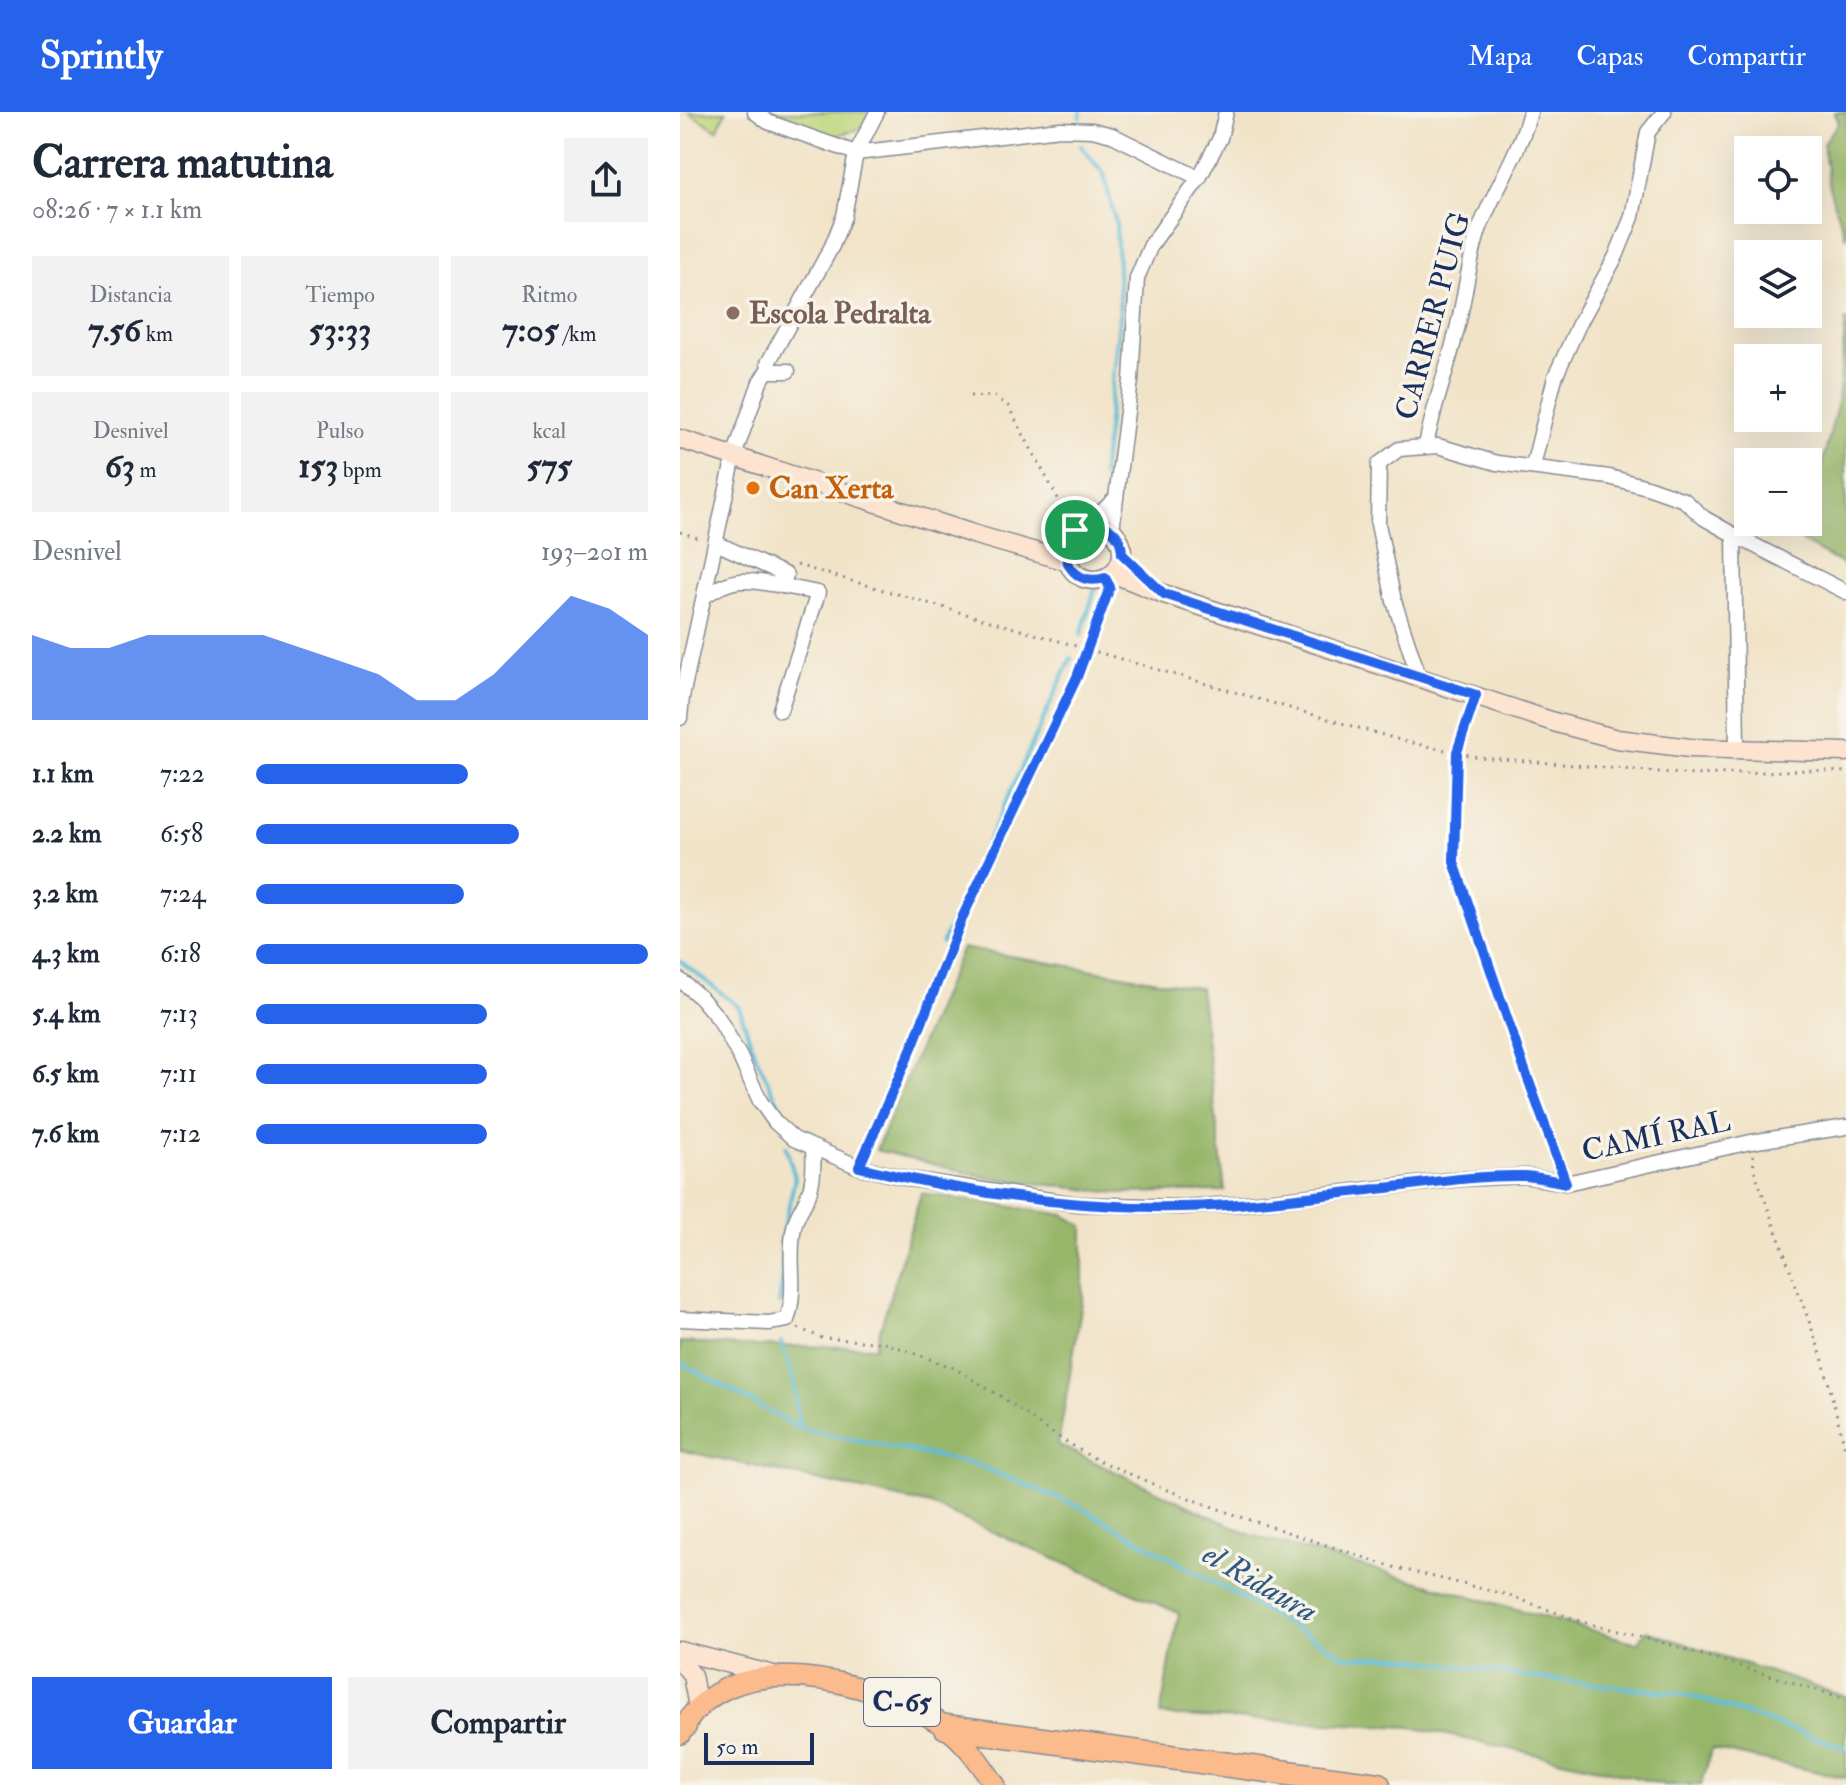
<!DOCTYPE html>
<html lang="es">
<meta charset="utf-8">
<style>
:root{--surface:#fff;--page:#f2f2f3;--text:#1f2937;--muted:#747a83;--accent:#2563eb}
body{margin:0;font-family:"IM FELL Double Pica",serif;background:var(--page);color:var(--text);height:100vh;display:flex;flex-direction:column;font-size:30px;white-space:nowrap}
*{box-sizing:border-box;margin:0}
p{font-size:26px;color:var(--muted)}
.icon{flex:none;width:44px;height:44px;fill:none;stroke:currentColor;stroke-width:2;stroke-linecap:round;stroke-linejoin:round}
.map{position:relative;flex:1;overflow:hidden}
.sheet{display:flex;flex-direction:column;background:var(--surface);width:680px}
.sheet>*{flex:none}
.controls{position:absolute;left:1054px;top:24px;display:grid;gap:16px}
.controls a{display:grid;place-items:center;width:88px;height:88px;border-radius:0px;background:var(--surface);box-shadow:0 8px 32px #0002;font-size:40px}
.scale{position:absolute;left:24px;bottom:20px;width:110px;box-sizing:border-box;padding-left:8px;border:4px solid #1b2f5e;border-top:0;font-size:22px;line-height:28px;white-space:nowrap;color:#1b2f5e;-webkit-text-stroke:6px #f7f3e8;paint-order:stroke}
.pin{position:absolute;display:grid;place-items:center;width:68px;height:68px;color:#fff;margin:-34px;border:4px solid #fff;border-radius:50%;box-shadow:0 2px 8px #0007}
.round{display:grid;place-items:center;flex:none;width:84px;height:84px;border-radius:0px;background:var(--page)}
.overview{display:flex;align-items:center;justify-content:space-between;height:136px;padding:0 32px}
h1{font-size:44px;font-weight:700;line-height:60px}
.stats{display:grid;grid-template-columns:repeat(3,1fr);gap:12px;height:136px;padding:8px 32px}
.stats div{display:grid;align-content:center;border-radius:0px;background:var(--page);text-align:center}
.stats b{font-size:34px;font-weight:700}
.stats small{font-size:22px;font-weight:400}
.stats p{font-size:22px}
.chart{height:224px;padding:16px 32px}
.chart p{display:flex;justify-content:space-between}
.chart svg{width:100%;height:144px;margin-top:8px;fill:var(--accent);opacity:.7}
.primary-button{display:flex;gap:16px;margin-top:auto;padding:16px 32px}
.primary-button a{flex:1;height:92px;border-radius:0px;background:var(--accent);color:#fff;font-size:32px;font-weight:700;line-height:92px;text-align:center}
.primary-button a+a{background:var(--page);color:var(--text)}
ul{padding:0 32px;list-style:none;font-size:26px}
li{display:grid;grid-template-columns:128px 96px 1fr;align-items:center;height:60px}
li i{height:20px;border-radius:10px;background:var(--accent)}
header{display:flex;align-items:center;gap:48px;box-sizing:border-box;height:112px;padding:0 40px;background:var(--accent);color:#fff}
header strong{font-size:38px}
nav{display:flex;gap:44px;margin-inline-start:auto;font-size:28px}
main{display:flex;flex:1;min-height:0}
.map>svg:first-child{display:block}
</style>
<header>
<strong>Sprintly</strong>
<nav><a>Mapa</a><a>Capas</a><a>Compartir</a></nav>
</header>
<main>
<section class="sheet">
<div class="overview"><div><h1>Carrera matutina</h1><p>08:26 · 7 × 1.1 km</p></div><a class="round"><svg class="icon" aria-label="share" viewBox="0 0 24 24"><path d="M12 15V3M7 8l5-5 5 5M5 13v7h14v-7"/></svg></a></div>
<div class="stats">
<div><p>Distancia</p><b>7.56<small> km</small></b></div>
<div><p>Tiempo</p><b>53:33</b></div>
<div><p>Ritmo</p><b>7:05<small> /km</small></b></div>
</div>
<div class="stats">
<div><p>Desnivel</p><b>63<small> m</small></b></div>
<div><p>Pulso</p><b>153<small> bpm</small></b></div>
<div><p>kcal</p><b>575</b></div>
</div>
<div class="chart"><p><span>Desnivel</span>193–201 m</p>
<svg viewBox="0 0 160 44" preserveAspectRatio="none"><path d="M0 44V18L10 22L20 22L30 18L40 18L50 18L60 18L70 22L80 26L90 30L100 38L110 38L120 30L130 18L140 6L150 10L160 18V44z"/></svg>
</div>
<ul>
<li><b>1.1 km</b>7:22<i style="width:54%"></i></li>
<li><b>2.2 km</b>6:58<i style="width:67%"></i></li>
<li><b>3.2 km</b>7:24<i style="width:53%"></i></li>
<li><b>4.3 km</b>6:18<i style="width:100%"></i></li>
<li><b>5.4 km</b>7:13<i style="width:59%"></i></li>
<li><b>6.5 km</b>7:11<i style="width:59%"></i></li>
<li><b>7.6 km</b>7:12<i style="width:59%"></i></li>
</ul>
<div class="primary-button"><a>Guardar</a><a>Compartir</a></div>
</section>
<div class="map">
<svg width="1166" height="1673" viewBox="0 0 1166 1673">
<rect width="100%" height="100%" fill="#f7f3e8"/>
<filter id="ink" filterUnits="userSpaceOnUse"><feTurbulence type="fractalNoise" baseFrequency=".0125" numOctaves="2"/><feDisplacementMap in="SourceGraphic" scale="16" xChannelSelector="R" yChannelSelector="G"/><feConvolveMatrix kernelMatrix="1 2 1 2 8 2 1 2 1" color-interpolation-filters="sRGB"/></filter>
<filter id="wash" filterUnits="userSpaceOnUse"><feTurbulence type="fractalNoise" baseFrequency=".006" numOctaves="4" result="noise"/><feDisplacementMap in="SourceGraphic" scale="32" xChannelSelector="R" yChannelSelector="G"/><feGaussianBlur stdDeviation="1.8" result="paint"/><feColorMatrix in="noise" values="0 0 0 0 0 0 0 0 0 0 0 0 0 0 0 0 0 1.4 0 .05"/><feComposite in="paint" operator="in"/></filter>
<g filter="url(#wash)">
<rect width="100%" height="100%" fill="#f1e3c7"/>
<!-- green -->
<g fill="#bed579" stroke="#6c826c" stroke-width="2">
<polygon points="8,0 46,0 37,18"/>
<polygon points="90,0 192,0 182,16 152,25 106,10"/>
</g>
<!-- forest -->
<g fill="#96b669" stroke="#587264" stroke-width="2">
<polygon points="1154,0 1166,0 1166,126 1150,79 1143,32 1159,10"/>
<polygon points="1166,207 1166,454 1122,430 1158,290"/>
<polygon points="282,836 520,876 545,1079 437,1081 304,1065 196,1038"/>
<polygon points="241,1081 384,1103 403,1114 403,1184 378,1333 571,1423 957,1531 966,1519 1166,1585 1166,1666 1032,1637 1021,1673 985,1673 923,1657 731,1615 480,1603 499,1501 251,1393 0,1338 0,1230 59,1234 195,1235"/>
</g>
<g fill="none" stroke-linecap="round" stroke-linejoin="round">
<!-- stream -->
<g stroke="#59bbd8" stroke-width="4">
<polyline points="400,6 401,0"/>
<polyline points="401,34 424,62 436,112 440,200 422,364"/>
<polyline points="401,523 415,477"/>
<polyline points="262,831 391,546"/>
<polyline points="0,849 59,895 74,940 104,1003"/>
<polyline points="99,1191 103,1164 101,1129 115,1066 106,1035"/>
<polyline points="101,1230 114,1269 119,1316"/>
<polyline points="0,1250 119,1316 294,1352 400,1395 666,1545 718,1545 859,1566 1006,1582 1166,1636"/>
</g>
</g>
</g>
<g filter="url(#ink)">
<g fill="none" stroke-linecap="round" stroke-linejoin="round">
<defs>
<g id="street">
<polyline points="75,0 88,10 176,41 380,17 412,18 432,23 519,66"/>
<polyline points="88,251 152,134 164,104 176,41 197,0"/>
<path d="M746,334C753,295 767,259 776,221C785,187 788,151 799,118C814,78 839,42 850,0"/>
<polyline points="853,354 875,265 899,212 936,144 952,105 968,20 984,0"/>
<polyline points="410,411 434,388"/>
<polyline points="432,418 451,268 457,166 471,133 519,66 540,26 546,0"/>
<polyline points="1054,423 1057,637"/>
<path d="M25,484C55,463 68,468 103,474L106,463L36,431"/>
<polyline points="739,565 714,489 698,412 699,352 719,337 758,334 817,351 929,365 967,375 1004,388 1024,406 1054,423 1166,480"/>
<polyline points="100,598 138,481 103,474"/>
<polyline points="0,606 2,585 54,344 80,270 87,259 108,259"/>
<polyline points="0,868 21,886 39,907 60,945 80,989 95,1010 114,1027 179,1055 230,1067 397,1092 501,1095 559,1092 780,1067 845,1064 886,1071 1071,1030 1166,1015"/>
<path d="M0,1207L89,1211L107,1208C118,1176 107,1147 114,1115C116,1103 125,1093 129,1081C134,1067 134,1052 133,1037"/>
</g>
<g id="secondary">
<polyline points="0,327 296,423 387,449"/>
<circle cx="414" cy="440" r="28"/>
<polyline points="432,461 484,482 877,611 937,627 1010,636 1166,640"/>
<polyline points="0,1539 97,1564"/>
<polyline points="0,1548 12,1563 18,1595"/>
</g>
<path id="primary" d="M0,1622C46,1527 195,1569 263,1613C284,1627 301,1652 315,1673"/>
<g id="highway">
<polyline points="0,1615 4,1614"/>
<polyline points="266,1615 698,1673"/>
</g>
</defs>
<!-- street casing -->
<use href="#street" stroke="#868992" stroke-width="17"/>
<!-- secondary casing -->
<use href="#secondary" stroke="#868992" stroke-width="21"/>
<!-- primary casing -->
<use href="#primary" stroke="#868992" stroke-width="23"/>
<!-- highway casing -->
<use href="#highway" stroke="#868992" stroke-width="27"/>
<!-- path -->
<g stroke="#868992" stroke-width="3" stroke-dasharray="2 6" stroke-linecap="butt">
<polyline points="127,211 139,214"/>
<polyline points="290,284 315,285 328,294 395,418"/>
<polyline points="0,420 21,427"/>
<polyline points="117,453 727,630 798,645 1015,663 1127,658 1166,660"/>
<polyline points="790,600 777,640 774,750 843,953 881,1056"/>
<polyline points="185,1042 233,933 283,804 397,565 429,476"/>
<polyline points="1073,1043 1074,1058 1142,1245 1166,1340"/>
<polyline points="118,1216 142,1226 206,1231 274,1256 322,1285 364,1316 411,1345 482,1376 552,1402 713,1455 828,1483 902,1510 988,1532 1166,1587"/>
</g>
<!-- street -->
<use href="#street" stroke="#fff" stroke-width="14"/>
<!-- secondary -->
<use href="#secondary" stroke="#fde4d1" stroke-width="18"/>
<!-- primary -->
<use href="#primary" stroke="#fbbb8c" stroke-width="20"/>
<!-- highway -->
<use href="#highway" stroke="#fbbb8c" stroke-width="24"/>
</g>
</g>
<g fill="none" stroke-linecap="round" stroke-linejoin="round" filter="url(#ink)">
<defs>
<path id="route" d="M415,411C432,415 442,425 442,442L484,482L796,583L777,640L774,750L843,953L886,1071C872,1068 858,1065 844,1064C804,1063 762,1069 723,1074C668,1080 614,1087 559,1092C433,1103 302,1085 179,1055L233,933L283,804L397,565L430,475L425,466C381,479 369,415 415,411Z"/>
</defs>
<!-- route casing -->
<use href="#route" stroke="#fff" stroke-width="16"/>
<!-- route -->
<use href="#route" stroke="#2563eb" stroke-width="10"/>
</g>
<!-- markers -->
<circle fill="#8d6e63" stroke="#f7f3e8" stroke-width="3" cx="53" cy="201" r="8"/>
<circle fill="#e8710a" stroke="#f7f3e8" stroke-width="3" cx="73" cy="376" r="8"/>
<g text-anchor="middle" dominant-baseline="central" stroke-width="7" stroke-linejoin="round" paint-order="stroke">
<!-- shield labels -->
<rect fill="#f7f3e8" stroke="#5d6a87" stroke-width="2" x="184" y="1566" width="76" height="48" rx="6"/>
<g font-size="28" font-weight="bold" fill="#1b2f5e">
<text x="222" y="1590">C-65</text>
</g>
<!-- education labels -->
<g font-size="30" font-weight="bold" fill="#785e54" stroke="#f7f3e8" text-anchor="start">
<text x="69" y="201">Escola Pedralta</text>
</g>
<!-- street labels -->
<g font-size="30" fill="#1b2f5e" stroke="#f7f3e8">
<text transform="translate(753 204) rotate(-75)">CARRER PUIG</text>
<text transform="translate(976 1024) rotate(-12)">CAMÍ RAL</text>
</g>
<!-- food labels -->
<g font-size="30" font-weight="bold" fill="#c56008" stroke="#f7f3e8" text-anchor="start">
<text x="89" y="376">Can Xerta</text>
</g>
<!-- water labels -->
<g font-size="32" font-style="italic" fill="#2e5983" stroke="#f7f3e8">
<text transform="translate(580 1471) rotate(30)">el Ridaura</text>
</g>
</g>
</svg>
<div class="controls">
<a><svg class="icon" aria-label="locate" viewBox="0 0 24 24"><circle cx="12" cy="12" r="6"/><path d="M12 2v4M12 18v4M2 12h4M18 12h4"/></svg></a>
<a><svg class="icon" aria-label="layers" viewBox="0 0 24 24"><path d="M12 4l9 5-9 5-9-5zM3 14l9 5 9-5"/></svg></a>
<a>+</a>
<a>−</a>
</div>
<div class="scale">50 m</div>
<div class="pin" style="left:395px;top:418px;background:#1e9e55"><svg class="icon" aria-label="arrive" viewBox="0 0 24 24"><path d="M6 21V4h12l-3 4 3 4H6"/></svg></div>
</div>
</main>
